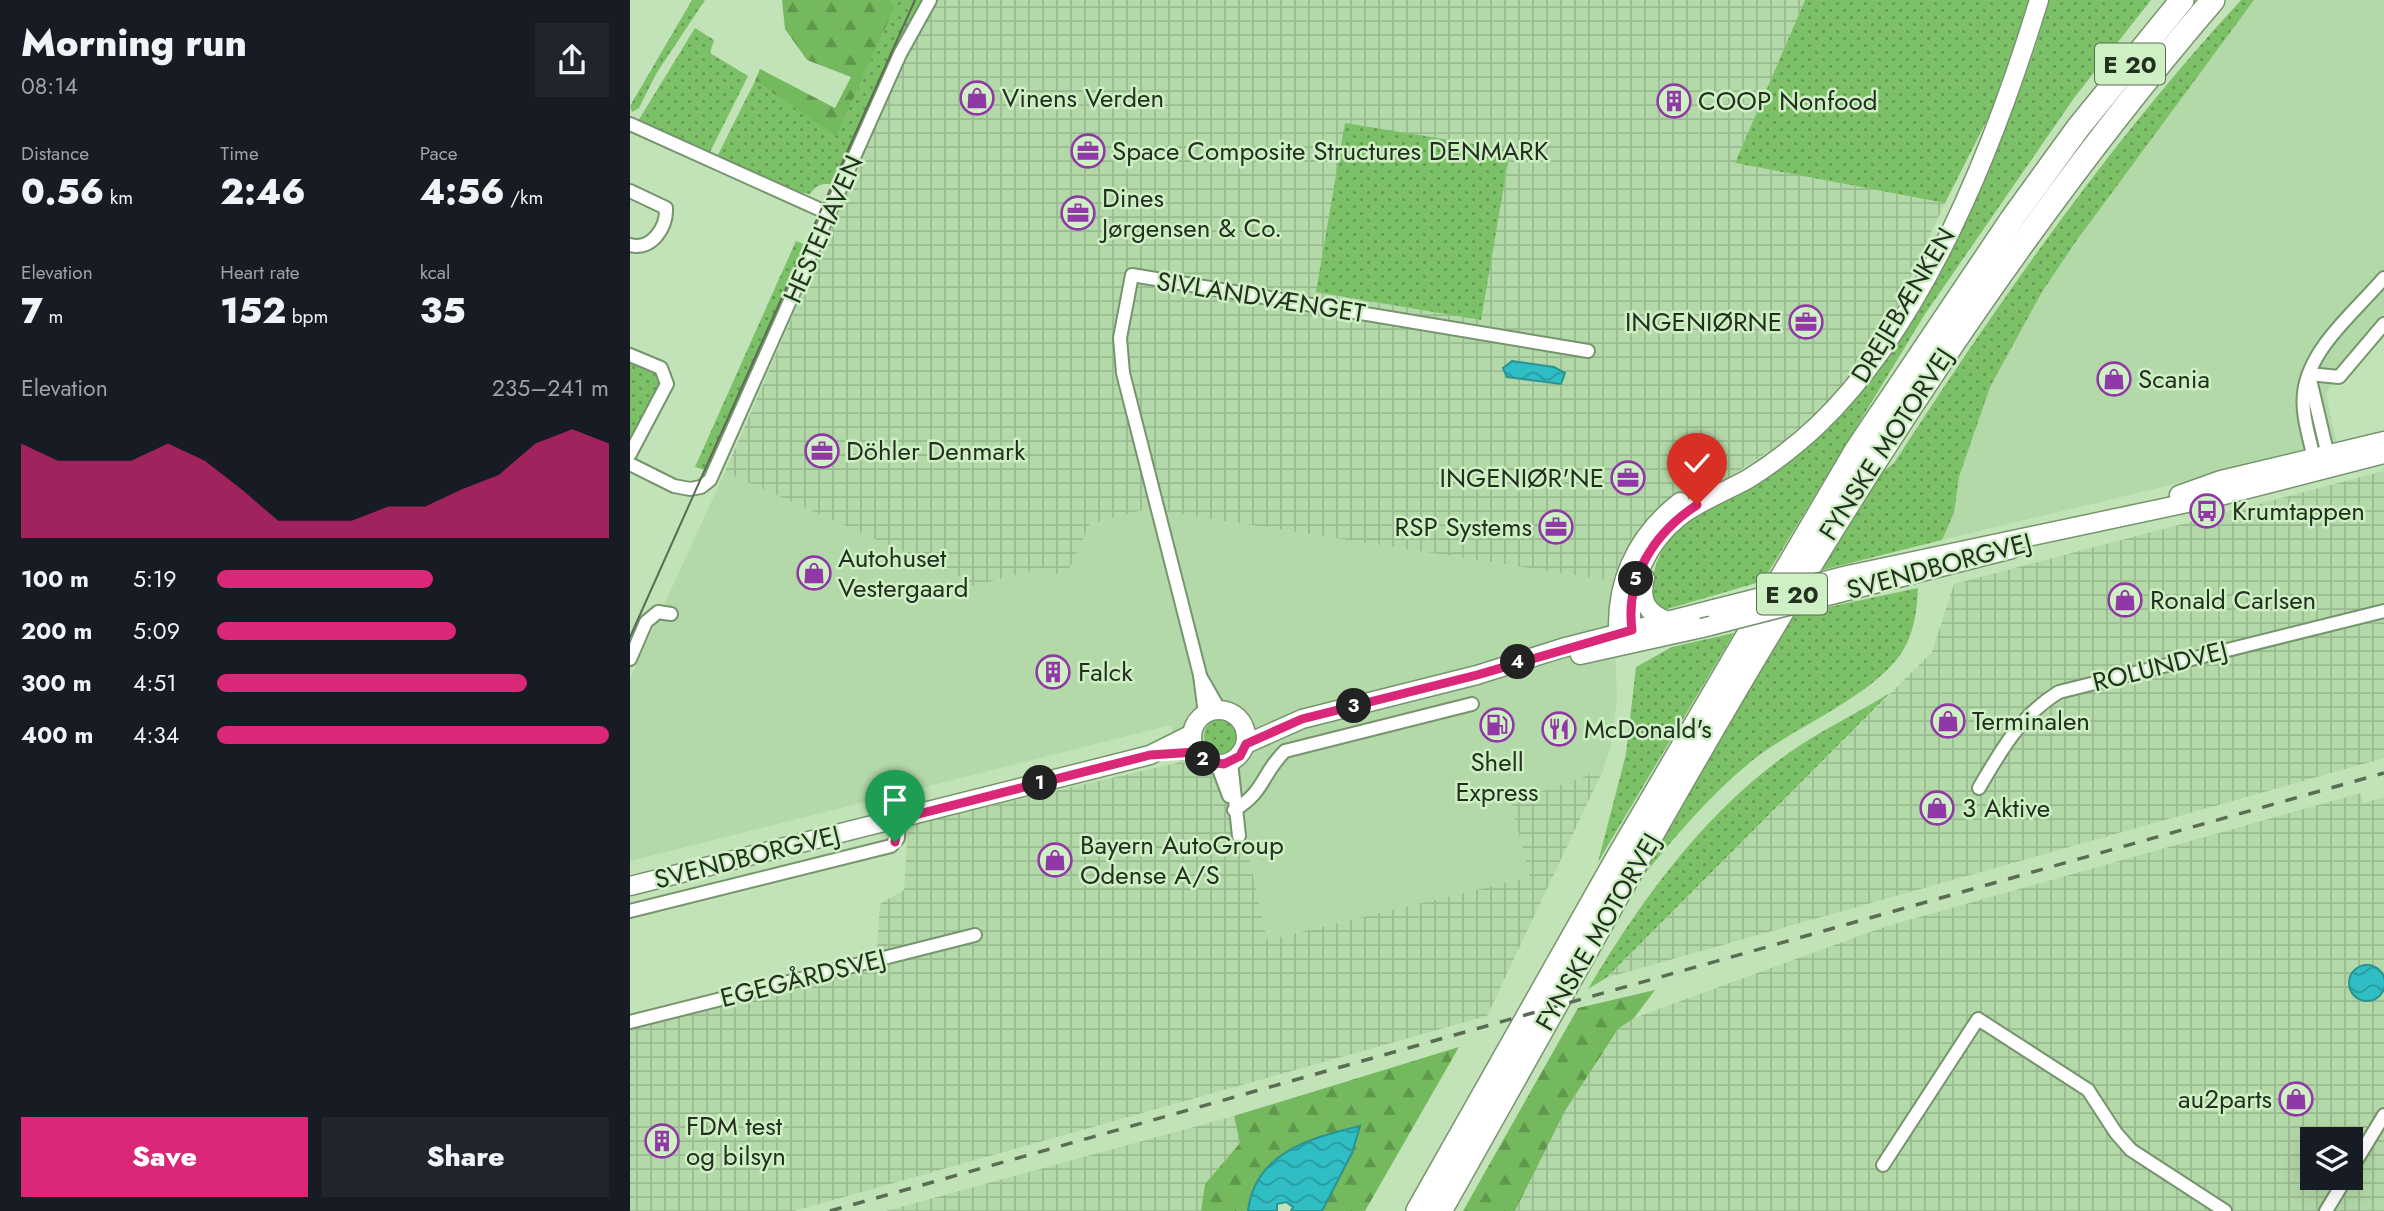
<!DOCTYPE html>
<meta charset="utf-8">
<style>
:root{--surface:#171b24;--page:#20242c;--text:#f1f3f6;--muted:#9ea1a6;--accent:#db2777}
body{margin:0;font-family:Jost,sans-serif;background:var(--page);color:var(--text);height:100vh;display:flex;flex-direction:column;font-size:26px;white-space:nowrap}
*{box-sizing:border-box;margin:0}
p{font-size:23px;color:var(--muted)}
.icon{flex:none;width:38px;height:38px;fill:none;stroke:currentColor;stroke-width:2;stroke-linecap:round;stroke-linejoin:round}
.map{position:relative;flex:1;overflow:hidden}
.details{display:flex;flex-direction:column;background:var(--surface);width:630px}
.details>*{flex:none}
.tools{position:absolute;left:1670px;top:1127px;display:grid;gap:14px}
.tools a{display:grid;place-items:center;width:63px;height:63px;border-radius:0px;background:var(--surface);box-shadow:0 7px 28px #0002;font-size:35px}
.pin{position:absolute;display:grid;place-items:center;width:60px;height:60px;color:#fff;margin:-72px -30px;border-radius:50% 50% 50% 0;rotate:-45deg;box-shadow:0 0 7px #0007}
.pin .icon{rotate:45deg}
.km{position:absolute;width:35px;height:35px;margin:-18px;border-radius:50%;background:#222;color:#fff;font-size:19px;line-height:35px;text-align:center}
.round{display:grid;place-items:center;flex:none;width:74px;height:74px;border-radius:0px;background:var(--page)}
.headline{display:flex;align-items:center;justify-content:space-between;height:119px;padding:0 21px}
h1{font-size:38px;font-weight:800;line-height:52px}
.stats{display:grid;grid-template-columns:repeat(3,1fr);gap:10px;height:119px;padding:7px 21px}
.stats div{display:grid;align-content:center}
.stats b{font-size:35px;font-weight:800}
.stats small{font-size:19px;font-weight:400}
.stats p{font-size:19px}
.chart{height:196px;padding:14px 21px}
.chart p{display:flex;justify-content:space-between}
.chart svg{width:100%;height:126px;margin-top:7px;fill:var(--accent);opacity:.7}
.primary-button{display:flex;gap:14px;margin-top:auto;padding:14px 21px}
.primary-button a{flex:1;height:80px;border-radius:0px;background:var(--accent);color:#fff;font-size:28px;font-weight:800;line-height:80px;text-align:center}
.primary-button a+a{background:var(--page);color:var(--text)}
ul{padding:0 21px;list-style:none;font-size:23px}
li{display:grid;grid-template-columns:112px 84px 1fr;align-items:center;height:52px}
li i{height:18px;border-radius:9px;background:var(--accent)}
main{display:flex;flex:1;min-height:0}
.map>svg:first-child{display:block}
</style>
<main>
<section class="details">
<div class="headline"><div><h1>Morning run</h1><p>08:14</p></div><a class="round"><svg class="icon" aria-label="share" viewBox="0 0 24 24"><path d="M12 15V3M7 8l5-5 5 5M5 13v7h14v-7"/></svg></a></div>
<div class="stats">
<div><p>Distance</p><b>0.56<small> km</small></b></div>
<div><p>Time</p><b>2:46</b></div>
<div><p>Pace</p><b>4:56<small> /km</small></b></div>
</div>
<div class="stats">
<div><p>Elevation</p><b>7<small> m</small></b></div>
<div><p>Heart rate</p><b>152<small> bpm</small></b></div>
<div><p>kcal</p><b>35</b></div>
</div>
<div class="chart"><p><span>Elevation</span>235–241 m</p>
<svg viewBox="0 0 160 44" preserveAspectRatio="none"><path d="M0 44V11L10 17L20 17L30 17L40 11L50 17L60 27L70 38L80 38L90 38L100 33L110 33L120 27L130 22L140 11L150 6L160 11V44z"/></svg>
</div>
<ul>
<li><b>100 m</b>5:19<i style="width:55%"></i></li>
<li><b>200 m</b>5:09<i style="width:61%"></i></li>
<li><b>300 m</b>4:51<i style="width:79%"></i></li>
<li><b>400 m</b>4:34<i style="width:100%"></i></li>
</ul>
<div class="primary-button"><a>Save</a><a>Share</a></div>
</section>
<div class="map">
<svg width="1754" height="1211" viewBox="0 0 1754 1211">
<defs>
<pattern id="industrial-grid" width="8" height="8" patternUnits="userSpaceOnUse" patternTransform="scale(1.75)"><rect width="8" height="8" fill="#b4d9a9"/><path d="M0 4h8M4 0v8" fill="none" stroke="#9abb91"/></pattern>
<pattern id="grass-dots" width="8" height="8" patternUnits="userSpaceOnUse" patternTransform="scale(1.75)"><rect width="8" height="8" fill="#7cc067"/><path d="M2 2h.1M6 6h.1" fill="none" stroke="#659c54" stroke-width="1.8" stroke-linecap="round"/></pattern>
<pattern id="forest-firs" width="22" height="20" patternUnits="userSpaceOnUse" patternTransform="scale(1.75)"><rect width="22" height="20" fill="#74b95d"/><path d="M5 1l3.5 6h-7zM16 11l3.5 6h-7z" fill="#5f974c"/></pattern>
<pattern id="water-waves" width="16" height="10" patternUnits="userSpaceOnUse" patternTransform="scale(1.75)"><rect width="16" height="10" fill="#2fbec3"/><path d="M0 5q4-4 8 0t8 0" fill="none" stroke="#289b9e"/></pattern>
</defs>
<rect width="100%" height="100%" fill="#c2e2b8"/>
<!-- built -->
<g fill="#b4d9a9">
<polygon points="1624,0 1754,0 1754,317 1716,361 1696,394 1707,445 1312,540 1324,513 1329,477 1360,387 1412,292 1464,216"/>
<polygon points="95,472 337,580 339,587 414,568 435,578 460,524 517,509 983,581 987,701 981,745 973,770 881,802 901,877 636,940 601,775 551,762 541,725 0,861 0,679"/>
</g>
<!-- industrial -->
<g fill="url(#industrial-grid)" fill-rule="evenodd">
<polygon points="307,0 1175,0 1105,163 1315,203 1260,321 1230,369 1185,421 1098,478 1033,504 993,553 983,581 517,509 460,524 435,578 414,568 339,587 337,580 95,472 269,71"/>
<polygon points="1754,471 1754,758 976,978 1302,652 1324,584"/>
<polygon points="551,762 601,775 637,940 900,877 881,802 973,770 857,1016 164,1211 0,1211 0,1029 246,963 250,904 274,890 278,825"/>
<path d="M1731,793L1733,803L1754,797V1211H885L935,1111L988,1029L1004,1018L1254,927ZM1682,1139H1720V1178H1682Z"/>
<polygon points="604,1116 610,1143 575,1184 571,1211 256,1211"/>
</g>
<!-- grass -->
<g fill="url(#grass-dots)">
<polygon points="62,0 75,0 26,74 9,108 2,112 0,106"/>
<path d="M260,0H292L264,55L206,185C193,183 188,183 180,194L166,192L87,157L125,81L206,135L265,7Z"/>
<polygon points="1175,0 1400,0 1360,114 1315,203 1105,163"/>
<path d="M1419,0H1521L1444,98L1295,314L1133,581L1034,610C1022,600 1021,594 1023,579C1030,516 1118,488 1163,457C1175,448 1188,437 1199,427C1240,390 1266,339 1292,292C1344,199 1392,104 1419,0Z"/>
<path d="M1611,0H1624L1447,240L1412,292L1360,387L1329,477L1324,513L1312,540L1188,571L1250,474L1264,463C1369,301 1480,142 1611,0Z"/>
<polygon points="65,28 84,40 80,53 118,76 79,154 8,121"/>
<polygon points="715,123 880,150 851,320 686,292"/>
<polygon points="166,241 179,246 78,471 65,467"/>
<polygon points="0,361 29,373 32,383 0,443"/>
<path d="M1288,588C1287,608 1285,627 1276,645C1252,693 1165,726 1123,760C1081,794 1047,834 1013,876L1161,615Z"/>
<polygon points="1104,633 968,862 996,754 1006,667 1042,647"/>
<path d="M1260,693L976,978L958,989C1013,897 1080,804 1172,744C1200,726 1231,711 1260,693Z"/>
<circle cx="591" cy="736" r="17"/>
</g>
<!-- forest -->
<g fill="url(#forest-firs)">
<polygon points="152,0 260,0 265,7 206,136 125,81 130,69 205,108 221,77 177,60 155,29"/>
<polygon points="1025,990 1004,1018 988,1029 935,1111 885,1211 833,1211 948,1008"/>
<polygon points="829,1047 735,1211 692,1211 722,1153 729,1127 632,1174 620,1196 618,1211 571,1211 575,1184 610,1143 604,1116"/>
</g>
<!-- water -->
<g fill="url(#water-waves)" stroke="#2b9392" stroke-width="2">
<polygon points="882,361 924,367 935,373 931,384 877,377 873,368"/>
<circle cx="1737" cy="983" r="18"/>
<path d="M730,1126L722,1153L692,1211H661L663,1207L656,1202L647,1204V1211H618C625,1152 681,1138 730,1126Z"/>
</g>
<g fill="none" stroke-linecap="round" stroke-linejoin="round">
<defs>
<g id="street">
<polyline points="0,124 200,214"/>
<path d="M0,191L36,208C37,228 21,251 0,245"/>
<polyline points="0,355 31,368 37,384 0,454"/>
<polyline points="1679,374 1709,377 1754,324"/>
<polyline points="1679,375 1699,460"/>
<polyline points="0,464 44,486 60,489 71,487 80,480 270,54 300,0"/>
<path d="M1685,464C1681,442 1671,415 1674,393C1679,348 1726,311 1754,278"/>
<polyline points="0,659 16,622 28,612 41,614"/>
<polyline points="570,676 589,709"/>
<polyline points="575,714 570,675 493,373 490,338 502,275 958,351"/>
<polyline points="601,762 609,836"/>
<polyline points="587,764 599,796"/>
<path d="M1349,788C1371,750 1391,715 1429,692L1754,611"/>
<path d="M604,810C635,792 632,773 655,751L842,704"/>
<polyline points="0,911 261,846 268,838 269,819"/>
<polyline points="0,1022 345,935"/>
<polyline points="1253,1165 1348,1019 1458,1090 1486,1133 1501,1150 1595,1211"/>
<polyline points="1720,1171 1754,1115"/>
<polyline points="1696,1211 1716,1178"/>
</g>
<g id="secondary">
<polyline points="1549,495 1591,480 1754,441"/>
<polyline points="1218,575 1590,496 1754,454"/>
<path d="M1015,578C1009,600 1017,614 1038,621"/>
<polyline points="1209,593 1382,549"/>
<path d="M989,642C983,586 1005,537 1050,502"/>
<path d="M991,645L1002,630C996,586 1017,541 1053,514C1073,500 1096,491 1118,479C1142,464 1168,444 1189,424C1297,320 1366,141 1409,0"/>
<polyline points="950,655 1072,628"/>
<circle cx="589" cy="737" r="27"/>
<polyline points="616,744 672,719 847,675 932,648 1084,609"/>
<polyline points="0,886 520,755 562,734"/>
</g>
<g id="highway">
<polyline points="788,1211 986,861 1226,451 1382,219 1448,128 1552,0"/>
<path d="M810,1211C1046,794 1269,366 1583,0"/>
</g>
</defs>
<!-- street casing -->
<use href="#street" stroke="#76946d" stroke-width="16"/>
<!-- secondary casing -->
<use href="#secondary" stroke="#76946d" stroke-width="21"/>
<!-- highway casing -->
<use href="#highway" stroke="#76946d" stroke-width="26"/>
<!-- street -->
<use href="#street" stroke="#fff" stroke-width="12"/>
<!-- secondary -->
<use href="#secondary" stroke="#fff" stroke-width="18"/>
<!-- highway -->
<use href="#highway" stroke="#fff" stroke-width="23"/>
<!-- tram -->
<polyline stroke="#5a6d54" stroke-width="2" points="0,637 285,0"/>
<!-- rail -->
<polyline stroke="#5a6d54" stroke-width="3.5" stroke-dasharray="12 12" stroke-linecap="butt" points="200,1211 1754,773"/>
<defs>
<g id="secondary-bridge">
<polyline points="1084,609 1218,575"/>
<polyline points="1072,628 1209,593"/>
</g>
</defs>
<!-- secondary-bridge casing -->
<use href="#secondary-bridge" stroke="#76946d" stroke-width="21" stroke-linecap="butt"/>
<!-- secondary-bridge -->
<use href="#secondary-bridge" stroke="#fff" stroke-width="18"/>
</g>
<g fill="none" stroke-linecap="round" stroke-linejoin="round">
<defs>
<path id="route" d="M265,842L269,819L520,755L566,752L578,762L594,764L610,756L616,744L672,719L847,675L1002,630C995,578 1024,533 1067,505"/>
</defs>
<!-- route casing -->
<use href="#route" stroke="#fff" stroke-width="14"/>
<!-- route -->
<use href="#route" stroke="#db2777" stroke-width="9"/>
</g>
<!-- icons -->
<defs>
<symbol id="shop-ring" viewBox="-11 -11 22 22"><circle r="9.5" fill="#cff0c5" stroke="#8f38a6" stroke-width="1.5"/><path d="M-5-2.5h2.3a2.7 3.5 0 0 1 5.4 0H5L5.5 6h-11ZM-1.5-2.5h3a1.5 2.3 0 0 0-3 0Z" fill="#8f38a6"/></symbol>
<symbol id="building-ring" viewBox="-11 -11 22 22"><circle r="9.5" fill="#cff0c5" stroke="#8f38a6" stroke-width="1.5"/><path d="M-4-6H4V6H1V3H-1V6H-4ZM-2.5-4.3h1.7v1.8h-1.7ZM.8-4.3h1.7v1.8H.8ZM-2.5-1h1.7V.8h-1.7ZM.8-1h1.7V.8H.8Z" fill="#8f38a6"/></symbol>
<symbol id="office-ring" viewBox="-11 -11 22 22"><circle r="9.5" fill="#cff0c5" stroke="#8f38a6" stroke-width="1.5"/><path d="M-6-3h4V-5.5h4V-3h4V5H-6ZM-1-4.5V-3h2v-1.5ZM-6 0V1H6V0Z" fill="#8f38a6"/></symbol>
<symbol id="bus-ring" viewBox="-11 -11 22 22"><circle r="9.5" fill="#cff0c5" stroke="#8f38a6" stroke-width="1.5"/><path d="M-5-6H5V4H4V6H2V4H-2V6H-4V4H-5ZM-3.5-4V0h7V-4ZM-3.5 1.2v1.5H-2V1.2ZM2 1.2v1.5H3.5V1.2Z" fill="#8f38a6"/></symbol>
<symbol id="fuel-ring" viewBox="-11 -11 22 22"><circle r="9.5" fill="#cff0c5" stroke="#8f38a6" stroke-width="1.5"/><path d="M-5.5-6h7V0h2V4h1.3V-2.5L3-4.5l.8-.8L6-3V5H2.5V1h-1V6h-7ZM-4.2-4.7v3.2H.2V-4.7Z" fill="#8f38a6"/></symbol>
<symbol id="restaurant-ring" viewBox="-11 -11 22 22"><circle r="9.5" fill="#cff0c5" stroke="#8f38a6" stroke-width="1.5"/><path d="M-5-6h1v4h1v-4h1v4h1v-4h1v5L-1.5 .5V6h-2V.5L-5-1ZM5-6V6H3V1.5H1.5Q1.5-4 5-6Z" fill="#8f38a6"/></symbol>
</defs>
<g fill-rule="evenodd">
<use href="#shop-ring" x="328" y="79" width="38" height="38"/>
<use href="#building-ring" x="1025" y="82" width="38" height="38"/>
<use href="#office-ring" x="439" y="132" width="38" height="38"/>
<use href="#office-ring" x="429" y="194" width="38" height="38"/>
<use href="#office-ring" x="1157" y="303" width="38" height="38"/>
<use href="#shop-ring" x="1465" y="360" width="38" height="38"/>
<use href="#office-ring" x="173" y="432" width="38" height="38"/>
<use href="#office-ring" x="979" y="459" width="38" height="38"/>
<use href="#bus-ring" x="1558" y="492" width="38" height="38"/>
<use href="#office-ring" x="907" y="508" width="38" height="38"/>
<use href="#shop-ring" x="165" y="554" width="38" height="38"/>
<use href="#shop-ring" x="1476" y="581" width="38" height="38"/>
<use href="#building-ring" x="404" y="653" width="38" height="38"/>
<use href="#shop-ring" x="1299" y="702" width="38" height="38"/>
<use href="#fuel-ring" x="848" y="706" width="38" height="38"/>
<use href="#restaurant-ring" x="910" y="710" width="38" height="38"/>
<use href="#shop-ring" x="1288" y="789" width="38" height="38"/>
<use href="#shop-ring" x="406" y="841" width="38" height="38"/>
<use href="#shop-ring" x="1647" y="1080" width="38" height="38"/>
<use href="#building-ring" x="13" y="1122" width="38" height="38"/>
</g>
<g text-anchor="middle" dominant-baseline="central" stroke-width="5" stroke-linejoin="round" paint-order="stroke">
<!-- shield labels -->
<g fill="#cff0c5" stroke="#576a52" stroke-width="2">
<rect x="1465" y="43.5" width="70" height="41" rx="5"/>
<rect x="1127" y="573.5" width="70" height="41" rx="5"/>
</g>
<g font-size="24" font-weight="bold" fill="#233020">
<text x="1500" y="64">E 20</text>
<text x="1162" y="594">E 20</text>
</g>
<!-- poi labels -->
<g font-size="26" fill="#233020" stroke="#cff0c5" text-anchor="start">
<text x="372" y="98">Vinens Verden</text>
<text x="1068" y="101">COOP Nonfood</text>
<text x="482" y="151">Space Composite Structures DENMARK</text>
<text x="472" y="198">Dines<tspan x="472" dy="30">Jørgensen &amp; Co.</tspan></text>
<text x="1152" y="322" text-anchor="end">INGENIØRNE</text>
<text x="1508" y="379">Scania</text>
<text x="216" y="451">Döhler Denmark</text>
<text x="974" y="478" text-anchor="end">INGENIØR'NE</text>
<text x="1602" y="511">Krumtappen</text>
<text x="902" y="527" text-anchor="end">RSP Systems</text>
<text x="208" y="558">Autohuset<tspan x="208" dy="30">Vestergaard</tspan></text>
<text x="1520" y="600">Ronald Carlsen</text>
<text x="448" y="672">Falck</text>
<text x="1342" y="721">Terminalen</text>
<text x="954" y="729">McDonald's</text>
<text x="867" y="762" text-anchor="middle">Shell<tspan x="867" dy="30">Express</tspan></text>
<text x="1332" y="808">3 Aktive</text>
<text x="450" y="845">Bayern AutoGroup<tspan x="450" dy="30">Odense A/S</tspan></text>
<text x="1642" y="1099" text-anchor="end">au2parts</text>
<text x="56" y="1126">FDM test<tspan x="56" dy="30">og bilsyn</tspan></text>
</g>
<!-- street labels -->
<g font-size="26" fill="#233020" stroke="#cff0c5">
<text transform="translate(193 229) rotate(-66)">HESTEHAVEN</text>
<text transform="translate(631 297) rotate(9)">SIVLANDVÆNGET</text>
<text transform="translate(1273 305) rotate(-59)">DREJEBÆNKEN</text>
<text transform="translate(1256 444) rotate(-57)">FYNSKE MOTORVEJ</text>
<text transform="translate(1309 566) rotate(-15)">SVENDBORGVEJ</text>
<text transform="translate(1530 666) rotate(-14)">ROLUNDVEJ</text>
<text transform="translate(117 857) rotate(-14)">SVENDBORGVEJ</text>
<text transform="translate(968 932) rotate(-60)">FYNSKE MOTORVEJ</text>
<text transform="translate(173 978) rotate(-14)">EGEGÅRDSVEJ</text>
</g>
</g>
</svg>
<div class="tools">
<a><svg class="icon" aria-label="layers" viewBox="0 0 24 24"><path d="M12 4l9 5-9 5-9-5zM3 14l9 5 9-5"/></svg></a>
</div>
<div class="pin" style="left:265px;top:842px;background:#1e9e55"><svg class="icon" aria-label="arrive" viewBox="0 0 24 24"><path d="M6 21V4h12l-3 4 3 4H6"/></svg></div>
<div class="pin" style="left:1067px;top:505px;background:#d93025"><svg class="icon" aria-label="check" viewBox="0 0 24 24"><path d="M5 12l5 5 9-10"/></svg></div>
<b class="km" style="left:410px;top:783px">1</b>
<b class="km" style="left:573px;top:759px">2</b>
<b class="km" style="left:724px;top:706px">3</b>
<b class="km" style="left:888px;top:662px">4</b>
<b class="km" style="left:1006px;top:579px">5</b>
</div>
</main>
